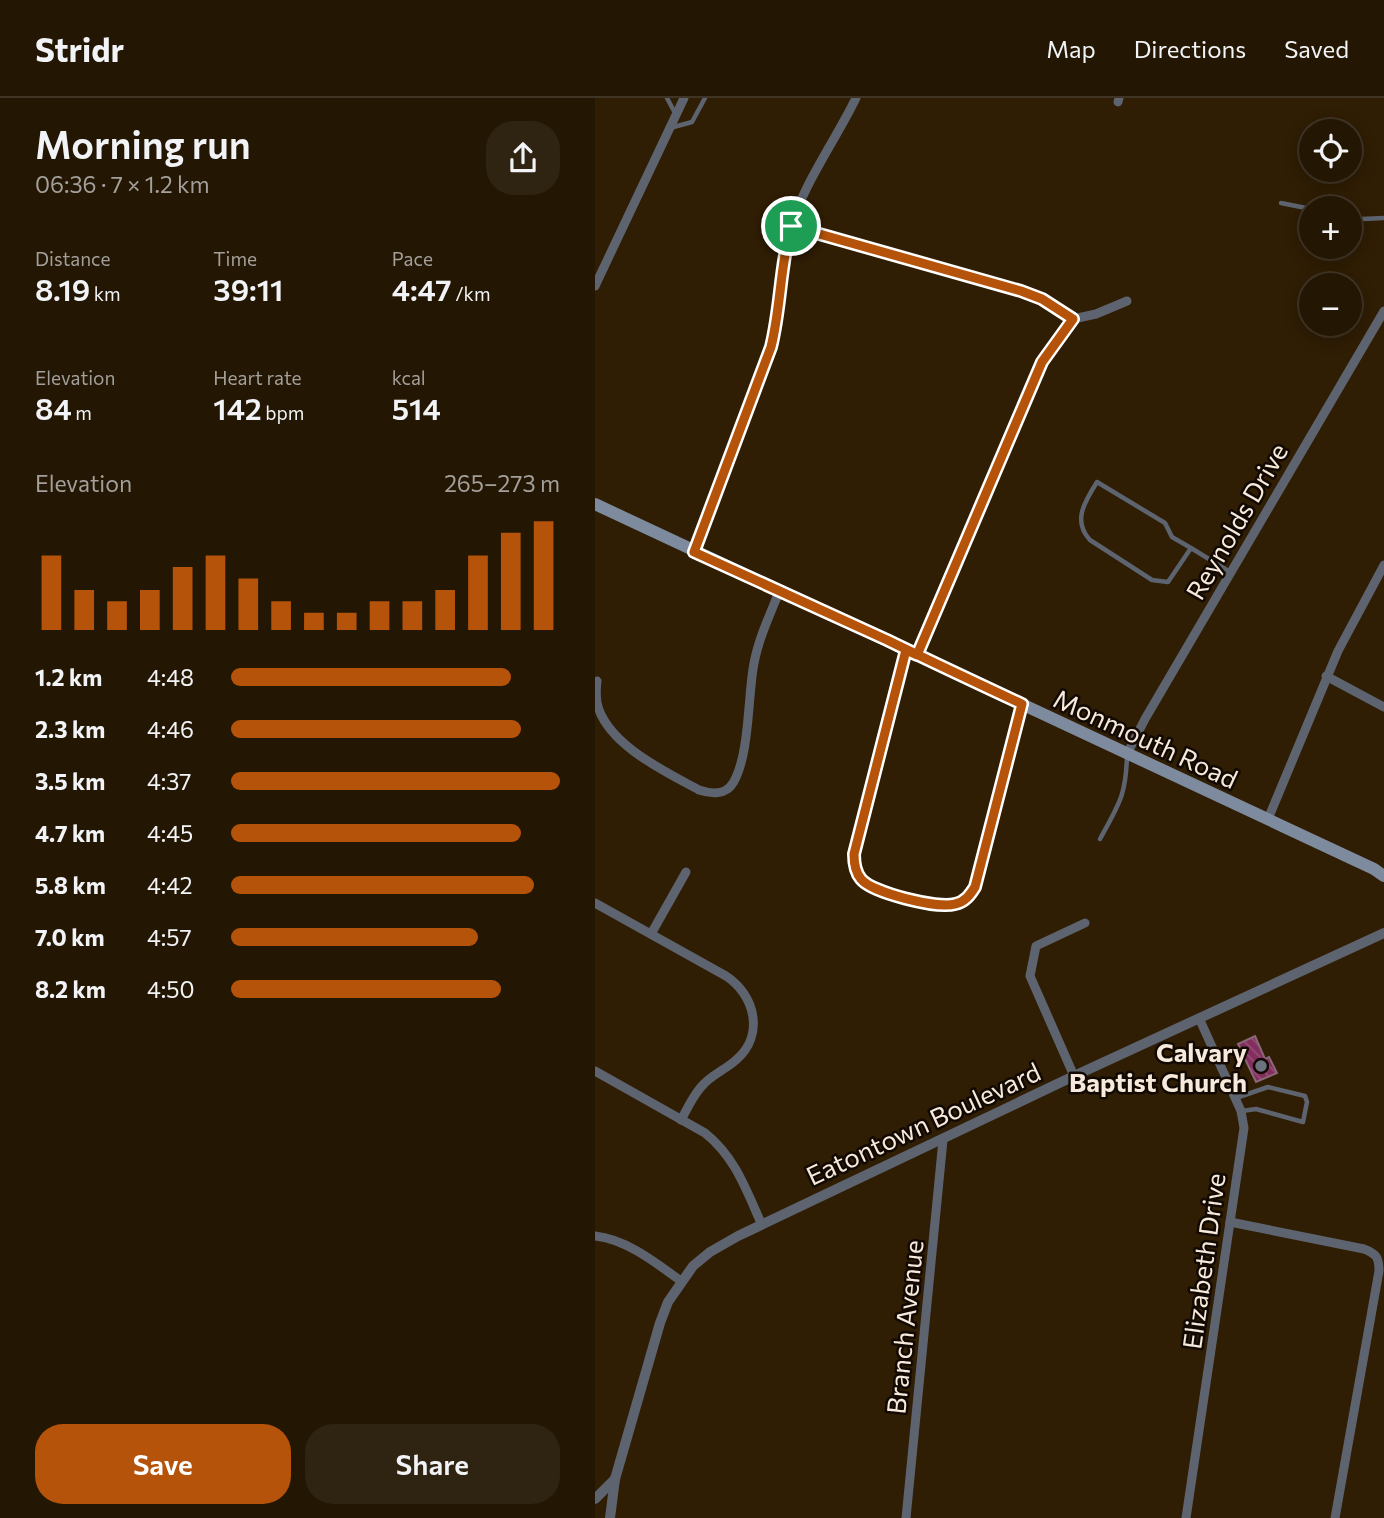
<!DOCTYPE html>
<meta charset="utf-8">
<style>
:root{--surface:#231603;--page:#2f2312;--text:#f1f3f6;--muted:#a39f9a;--line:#403525;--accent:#b45309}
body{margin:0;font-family:Commissioner,sans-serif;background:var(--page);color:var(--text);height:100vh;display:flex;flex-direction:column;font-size:26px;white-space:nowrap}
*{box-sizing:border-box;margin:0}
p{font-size:23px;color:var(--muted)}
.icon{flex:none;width:38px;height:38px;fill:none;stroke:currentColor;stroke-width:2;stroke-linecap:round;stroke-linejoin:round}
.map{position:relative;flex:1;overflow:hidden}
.drawer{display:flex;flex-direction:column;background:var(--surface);width:595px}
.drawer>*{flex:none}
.controls{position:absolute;left:704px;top:21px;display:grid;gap:14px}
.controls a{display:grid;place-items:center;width:63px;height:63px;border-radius:50%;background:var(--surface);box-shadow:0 4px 18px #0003,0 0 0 2px var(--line);font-size:35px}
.pin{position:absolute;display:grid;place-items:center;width:60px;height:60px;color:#fff;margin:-30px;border:4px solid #fff;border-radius:50%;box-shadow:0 2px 7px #0007}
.round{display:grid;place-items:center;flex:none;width:74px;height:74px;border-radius:28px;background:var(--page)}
.headline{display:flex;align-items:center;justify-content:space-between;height:119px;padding:0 35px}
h1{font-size:38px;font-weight:600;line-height:52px}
.metrics{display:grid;grid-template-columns:repeat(3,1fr);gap:10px;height:119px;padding:7px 35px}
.metrics div{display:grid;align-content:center}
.metrics b{font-size:30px;font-weight:600}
.metrics small{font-size:19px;font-weight:400}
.metrics p{font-size:19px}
.chart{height:196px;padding:14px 35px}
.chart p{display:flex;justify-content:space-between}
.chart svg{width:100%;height:126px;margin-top:7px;stroke:var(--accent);stroke-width:6}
.cta{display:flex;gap:14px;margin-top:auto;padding:14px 35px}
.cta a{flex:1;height:80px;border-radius:28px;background:var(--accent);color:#fff;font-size:28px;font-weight:600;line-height:80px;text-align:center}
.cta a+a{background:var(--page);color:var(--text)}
ul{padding:0 35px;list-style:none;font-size:23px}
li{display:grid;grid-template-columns:112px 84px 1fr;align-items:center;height:52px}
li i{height:18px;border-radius:9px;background:var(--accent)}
header{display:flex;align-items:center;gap:42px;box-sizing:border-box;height:98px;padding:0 35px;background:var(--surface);border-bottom:2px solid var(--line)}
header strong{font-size:33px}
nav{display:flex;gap:38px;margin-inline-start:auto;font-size:24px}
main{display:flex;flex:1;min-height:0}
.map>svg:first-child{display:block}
</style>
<header>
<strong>Stridr</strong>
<nav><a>Map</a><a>Directions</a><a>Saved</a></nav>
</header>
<main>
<section class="drawer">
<div class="headline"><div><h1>Morning run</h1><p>06:36 · 7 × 1.2 km</p></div><a class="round"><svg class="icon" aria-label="share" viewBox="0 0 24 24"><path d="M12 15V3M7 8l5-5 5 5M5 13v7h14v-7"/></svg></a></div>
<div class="metrics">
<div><p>Distance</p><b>8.19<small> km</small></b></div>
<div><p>Time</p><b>39:11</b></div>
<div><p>Pace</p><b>4:47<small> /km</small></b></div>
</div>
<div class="metrics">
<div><p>Elevation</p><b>84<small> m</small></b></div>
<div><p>Heart rate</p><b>142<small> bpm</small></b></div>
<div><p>kcal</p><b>514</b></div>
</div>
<div class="chart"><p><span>Elevation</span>265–273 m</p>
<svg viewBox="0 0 160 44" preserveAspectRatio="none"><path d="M5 44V18M15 44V30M25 44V34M35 44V30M45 44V22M55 44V18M65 44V26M75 44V34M85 44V38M95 44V38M105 44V34M115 44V34M125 44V30M135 44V18M145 44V10M155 44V6"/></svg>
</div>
<ul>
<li><b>1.2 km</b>4:48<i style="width:85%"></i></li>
<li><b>2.3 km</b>4:46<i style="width:88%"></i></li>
<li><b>3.5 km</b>4:37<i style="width:100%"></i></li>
<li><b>4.7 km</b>4:45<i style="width:88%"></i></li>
<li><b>5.8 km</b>4:42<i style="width:92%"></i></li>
<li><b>7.0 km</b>4:57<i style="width:75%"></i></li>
<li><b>8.2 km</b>4:50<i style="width:82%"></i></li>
</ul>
<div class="cta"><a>Save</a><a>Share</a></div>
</section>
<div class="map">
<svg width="789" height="1420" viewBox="0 0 789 1420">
<defs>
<pattern id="building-back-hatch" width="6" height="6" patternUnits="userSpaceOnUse" patternTransform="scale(1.75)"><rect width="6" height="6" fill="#822e5e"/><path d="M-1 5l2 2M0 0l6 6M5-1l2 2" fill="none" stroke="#944c74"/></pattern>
</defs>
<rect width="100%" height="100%" fill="#2f1d04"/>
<!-- building -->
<polygon fill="url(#building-back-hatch)" stroke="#896877" stroke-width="2" points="660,938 670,961 674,959 682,975 661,984 643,946"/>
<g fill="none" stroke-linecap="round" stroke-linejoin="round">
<!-- service -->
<g stroke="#5d6470" stroke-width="4.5">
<polyline points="72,0 80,15"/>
<polyline points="75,30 97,24 110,0"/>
<polyline points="686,105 716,111"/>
<polyline points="754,118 767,121 789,120"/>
<path d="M596,450L577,439L570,425L502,384C490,403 477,423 495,442L557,482L573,484L596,450L635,474"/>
<path d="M505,741C524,706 531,698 532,657"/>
<polyline points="641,1000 673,989 710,998 712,1004 708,1024 661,1011 647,1013"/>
</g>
<!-- minor -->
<g stroke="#5d6470" stroke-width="9">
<polyline points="523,4 524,0"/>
<polyline points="196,128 426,193 447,201 478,221"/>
<polyline points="0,188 89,0"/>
<polyline points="478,221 501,216 532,203"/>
<path d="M99,454L176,249C186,210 183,169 195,131C209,85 240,43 261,0"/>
<path d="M311,552L259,756C259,765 260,774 266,782C278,795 332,807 351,808C365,806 372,801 380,788L427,606"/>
<polyline points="322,557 447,264 478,221"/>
<polyline points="731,578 789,609"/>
<path d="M2,583C1,591 1,598 2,605C11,646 71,674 104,692C116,696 131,697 138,685C154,659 153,602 158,571C162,544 174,519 184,494"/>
<polyline points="532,656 550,621 789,213"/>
<polyline points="673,721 743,553 789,467"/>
<path d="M0,805L131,878C160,897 170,937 141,962C130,972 116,977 106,989C98,998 92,1011 86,1022"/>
<polyline points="56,836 91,774"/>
<path d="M0,973L110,1035C141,1060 151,1092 167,1127"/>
<polyline points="479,978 435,878 441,848 490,825"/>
<path d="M635,1124L769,1151C782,1156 784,1160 784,1173L740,1420"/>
<path d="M0,1138C31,1141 61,1165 86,1183"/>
<polyline points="311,1420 348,1042"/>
<polyline points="591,1420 649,1030 646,1013 604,920"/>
</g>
<!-- tertiary -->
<g stroke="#5d6470" stroke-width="10">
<polyline points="0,1401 20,1381"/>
<polyline points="15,1420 20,1381 65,1225 73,1204 98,1168 115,1154 143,1138 479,978 789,835"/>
</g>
<!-- secondary -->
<polyline stroke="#7e8a9d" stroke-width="12" points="0,406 779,771 789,778"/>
</g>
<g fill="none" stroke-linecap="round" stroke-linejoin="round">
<defs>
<path id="route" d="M196,128C185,168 186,209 176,249L99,454L292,542C337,564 382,585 427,606L380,789C375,797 370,804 360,806C343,811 277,795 266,781C260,774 259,765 259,756L311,552L322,557L447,264L478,221L447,201L426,193L196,128"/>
</defs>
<!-- route casing -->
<use href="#route" stroke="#fff" stroke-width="14"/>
<!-- route -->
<use href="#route" stroke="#b45309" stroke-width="9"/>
</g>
<!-- markers -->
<circle fill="#6b7280" stroke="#110902" stroke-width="2.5" cx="666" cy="968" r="7"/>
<g text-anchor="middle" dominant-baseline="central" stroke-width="5" stroke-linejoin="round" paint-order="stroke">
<!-- street labels -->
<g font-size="26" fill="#f7eadc" stroke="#110902">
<text transform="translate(641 423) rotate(-60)">Reynolds Drive</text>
<text transform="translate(551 640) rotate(25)">Monmouth Road</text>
<text transform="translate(328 1025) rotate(-25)">Eatontown Boulevard</text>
<text transform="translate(608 1163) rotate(-82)">Elizabeth Drive</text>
<text transform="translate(309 1229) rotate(-84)">Branch Avenue</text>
</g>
<!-- poi labels -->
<g font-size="26" font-weight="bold" fill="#f7eadc" stroke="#110902" text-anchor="end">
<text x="652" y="953">Calvary<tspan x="652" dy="30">Baptist Church</tspan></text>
</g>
</g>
</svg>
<div class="controls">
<a><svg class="icon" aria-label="locate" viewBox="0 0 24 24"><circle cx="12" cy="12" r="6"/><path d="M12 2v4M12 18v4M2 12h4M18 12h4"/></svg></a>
<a>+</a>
<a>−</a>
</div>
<div class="pin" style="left:196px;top:128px;background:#1e9e55"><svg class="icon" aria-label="arrive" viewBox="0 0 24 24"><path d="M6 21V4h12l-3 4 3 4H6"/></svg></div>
</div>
</main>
